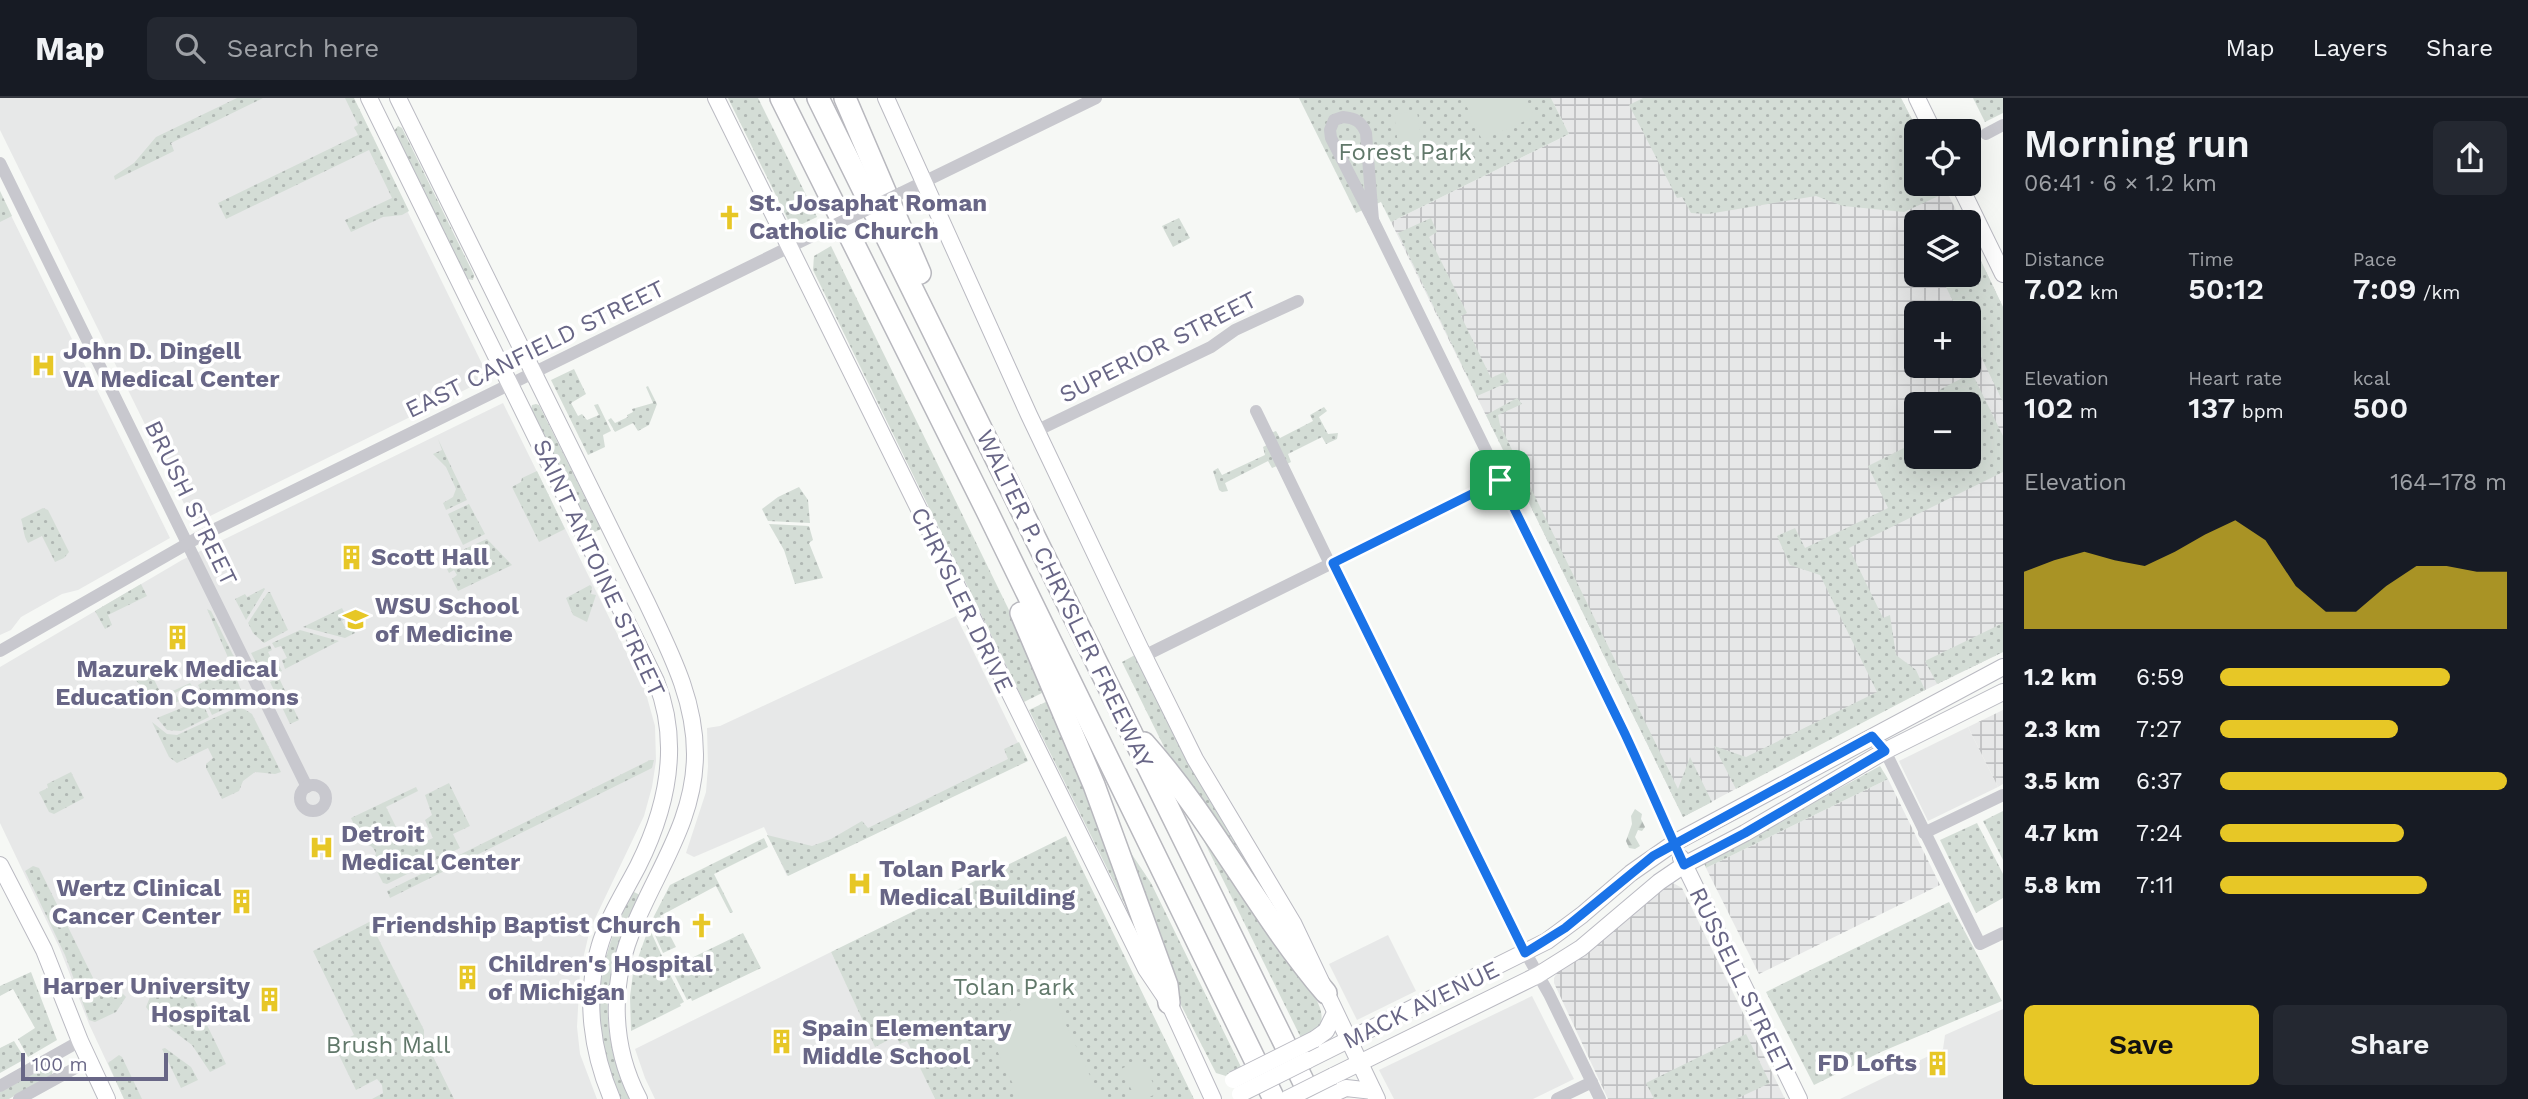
<!DOCTYPE html>
<meta charset="utf-8">
<style>
:root{--surface:#171b24;--page:#242831;--text:#f1f3f6;--muted:#9ea1a6;--line:#363941;--accent:#e7c726}
body{margin:0;font-family:"Work Sans",sans-serif;background:var(--page);color:var(--text);height:100vh;display:flex;flex-direction:column;font-size:26px;white-space:nowrap}
*{box-sizing:border-box;margin:0}
p{font-size:23px;color:var(--muted)}
.icon{flex:none;width:38px;height:38px;fill:none;stroke:currentColor;stroke-width:2;stroke-linecap:round;stroke-linejoin:round}
.map{position:relative;flex:1;overflow:hidden}
.side{display:flex;flex-direction:column;background:var(--surface);width:525px}
.side>*{flex:none}
.tools{position:absolute;left:1904px;top:21px;display:grid;gap:14px}
.tools a{display:grid;place-items:center;width:77px;height:77px;border-radius:10px;background:var(--surface);box-shadow:0 7px 28px #0002;font-size:35px}
.scale{position:absolute;left:21px;bottom:18px;width:147px;box-sizing:border-box;padding-left:7px;border:4px solid #686686;border-top:0;font-size:19px;line-height:24px;white-space:nowrap;color:#686686;-webkit-text-stroke:5px #fff;paint-order:stroke}
.pin{position:absolute;display:grid;place-items:center;width:60px;height:60px;color:#fff;margin:-30px;border-radius:14px;box-shadow:0 4px 10px #0006}
.round{display:grid;place-items:center;flex:none;width:74px;height:74px;border-radius:10px;background:var(--page)}
.overview{display:flex;align-items:center;justify-content:space-between;height:119px;padding:0 21px}
h1{font-size:38px;font-weight:600;line-height:52px}
.figures{display:grid;grid-template-columns:repeat(3,1fr);gap:10px;height:119px;padding:7px 21px}
.figures div{display:grid;align-content:center}
.figures b{font-size:30px;font-weight:600}
.figures small{font-size:19px;font-weight:400}
.figures p{font-size:19px}
.chart{height:196px;padding:14px 21px}
.chart p{display:flex;justify-content:space-between}
.chart svg{width:100%;height:126px;margin-top:7px;fill:var(--accent);opacity:.7}
.action{display:flex;gap:14px;margin-top:auto;padding:14px 21px}
.action a{flex:1;height:80px;border-radius:10px;background:var(--accent);color:#111;font-size:28px;font-weight:600;line-height:80px;text-align:center}
.action a+a{background:var(--page);color:var(--text)}
ul{padding:0 21px;list-style:none;font-size:23px}
li{display:grid;grid-template-columns:112px 84px 1fr;align-items:center;height:52px}
li i{height:18px;border-radius:9px;background:var(--accent)}
header{display:flex;align-items:center;gap:42px;box-sizing:border-box;height:98px;padding:0 35px;background:var(--surface);border-bottom:2px solid var(--line)}
header strong{font-size:33px}
nav{display:flex;gap:38px;margin-inline-start:auto;font-size:24px}
.search{width:490px;height:63px;background:var(--page);display:flex;align-items:center;gap:18px;box-sizing:border-box;padding:0 24px;border-radius:10px;color:var(--muted);font-size:26px}
main{display:flex;flex:1;min-height:0}
.map>svg:first-child{display:block}
</style>
<header>
<strong>Map</strong>
<div class="search"><svg class="icon" aria-label="search" viewBox="0 0 24 24"><circle cx="10" cy="10" r="6"/><path d="M15 15l6 6"/></svg>Search here</div>
<nav><a>Map</a><a>Layers</a><a>Share</a></nav>
</header>
<main>
<div class="map">
<svg width="2003" height="1001" viewBox="0 0 2003 1001">
<defs>
<pattern id="industrial-grid" width="8" height="8" patternUnits="userSpaceOnUse" patternTransform="scale(1.75)"><rect width="8" height="8" fill="#e7e8e8"/><path d="M0 4h8M4 0v8" fill="none" stroke="#bfc0c2"/></pattern>
<pattern id="grass-dots" width="8" height="8" patternUnits="userSpaceOnUse" patternTransform="scale(1.75)"><rect width="8" height="8" fill="#d4ddd6"/><path d="M2 2h.1M6 6h.1" fill="none" stroke="#b0b7b3" stroke-width="1.8" stroke-linecap="round"/></pattern>
<pattern id="forest-firs" width="22" height="20" patternUnits="userSpaceOnUse" patternTransform="scale(1.75)"><rect width="22" height="20" fill="#d4ddd6"/><path d="M5 1l3.5 6h-7zM16 11l3.5 6h-7z" fill="#b0b7b3"/></pattern>
</defs>
<rect width="100%" height="100%" fill="#f6f8f5"/>
<!-- built -->
<g fill="#e7e8e8">
<polygon points="0,0 352,0 489,280 194,426 0,32"/>
<polygon points="0,95 170,440 78,492 62,496 21,519 11,532 0,537"/>
<polygon points="503,305 645,592 655,628 656,663 652,689 644,718 590,831 580,874 577,929 580,956 597,1001 124,1001 89,926 60,851 0,725 0,569 182,462"/>
<polygon points="956,518 1026,661 787,778 764,729 694,759 686,755 706,694 708,668 707,630 720,628"/>
<polygon points="1968,629 1998,689 1928,723 1899,663"/>
<polygon points="1388,837 1416,893 1357,922 1329,866"/>
<polygon points="831,854 875,948 896,938 907,942 935,1001 655,1001 645,980 635,951"/>
<polygon points="1532,898 1574,981 1533,1001 1394,1001 1379,972"/>
<polygon points="2003,911 2003,1001 1840,1001 1943,951 1945,937"/>
</g>
<!-- industrial -->
<g fill="url(#industrial-grid)" fill-rule="evenodd">
<path d="M1551,0H1901L1918,33L1916,86H1943L1962,124H1916V177H1969V138L2003,209V554L1870,619L1683,719L1391,124L1569,36ZM1916,215H1969V268H1916ZM1916,306H1969V359H1916Z"/>
<polygon points="2003,612 2003,686 1998,689 1968,629"/>
<polygon points="1888,681 1940,787 1759,876 1706,770"/>
<polygon points="1673,785 1682,790 1785,1001 1608,1001 1554,885 1554,880 1558,873 1666,786"/>
</g>
<!-- grass -->
<g fill="url(#grass-dots)">
<polygon points="237,0 263,0 171,45 174,53 115,82 114,78 134,65 156,39"/>
<polygon points="345,0 354,0 409,113 402,117 383,119 351,134 345,122 392,100 369,52 226,121 218,105 358,37 354,29 358,27"/>
<polygon points="728,0 758,0 817,119 796,129 790,126"/>
<polygon points="1299,0 1551,0 1569,36 1391,124 1381,104 1356,115"/>
<polygon points="1643,0 1901,0 1918,33 1916,86 1943,86 1946,91 1943,96 1904,114 1843,108 1816,98 1708,116 1691,115 1682,99 1677,100 1629,7"/>
<polygon points="1973,0 2003,0 2003,15 1985,24"/>
<polygon points="398,28 402,30 474,177 473,182 467,181 394,33"/>
<polygon points="0,93 12,118 0,124"/>
<polygon points="1179,120 1190,140 1173,149 1162,128"/>
<polygon points="1431,120 1437,134 1429,139 1467,215 1461,218 1491,280 1504,274 1509,284 1477,298 1398,135"/>
<polygon points="1969,138 2003,209 2003,304 1969,234 1969,215 1959,215 1940,177 1969,177"/>
<polygon points="831,148 1048,592 1024,604 813,172 814,158"/>
<polygon points="574,271 586,296 571,305 578,318 582,316 587,322 599,317 594,307 598,306 611,333 603,337 605,349 588,357 551,282"/>
<polygon points="1972,275 2003,338 2003,374 1849,450 1883,520 1890,517 1896,557 1916,572 1925,592 1736,691 1714,648 1746,659 1877,594 1820,477 1790,467 1777,438 1795,430 1805,450 1888,410 1868,368 1916,344 1916,359 1969,359 1969,306 1946,306 1939,292"/>
<polygon points="648,288 657,306 649,327 638,333 633,325 615,334 608,322 611,320 615,325 628,319 627,317 633,314 632,311 653,305 646,289"/>
<polygon points="1517,300 1522,306 1498,317 1500,327 1678,691 1690,659 1712,704 1683,719 1486,317"/>
<polygon points="536,306 539,307 601,431 591,436 531,312 532,307"/>
<polygon points="1324,309 1327,313 1319,319 1328,336 1338,335 1337,341 1326,346 1322,339 1288,356 1291,364 1287,366 1271,335 1276,333 1280,340 1313,323 1310,317"/>
<polygon points="438,341 467,402 446,412 443,405 453,399 456,391 446,369 433,356 442,352"/>
<polygon points="1267,347 1277,368 1272,370 1268,363 1225,385 1228,393 1222,394 1219,392 1213,373 1218,370 1222,377 1265,357 1263,349"/>
<polygon points="537,373 565,431 539,444 512,389 521,384 522,380"/>
<polygon points="799,389 808,402 810,425 768,423 762,411 778,399"/>
<polygon points="469,406 485,436 463,447 448,416"/>
<path d="M43,410L48,412L69,454L64,460L55,464L42,438L28,445C23,437 24,430 21,421Z"/>
<polygon points="769,426 809,428 813,442 809,445 823,480 795,486 784,452"/>
<polygon points="487,441 512,467 458,493 452,481 457,477 454,472 449,475 442,461"/>
<polygon points="141,486 147,498 108,517 112,527 105,531 95,513"/>
<polygon points="590,487 592,489 591,496 596,497 587,524 573,517 566,500"/>
<polygon points="264,490 265,491 246,522 235,501 245,496 247,499"/>
<polygon points="268,494 270,494 288,532 264,545 253,535 248,525"/>
<polygon points="342,510 347,520 342,523 345,529 351,527 355,535 345,540 303,529"/>
<polygon points="207,511 211,513 244,579 237,582 241,592 235,606 212,617 198,587 208,581 206,576 230,564"/>
<polygon points="2003,525 2003,554 1937,586 1925,563"/>
<polygon points="300,532 339,543 285,571 282,562 287,560 281,548 275,550 272,545"/>
<polygon points="270,547 272,552 268,554 274,565 277,564 282,573 268,579 261,574 251,555"/>
<polygon points="1135,557 1288,831 1174,669 1122,564"/>
<polygon points="149,571 162,598 190,585 197,595 190,598 185,590 175,595 179,603 173,606 170,602 158,607 133,579"/>
<polygon points="279,580 299,622 290,626 270,584"/>
<polygon points="1054,600 1143,843 1029,612"/>
<polygon points="201,602 209,619 181,633 167,632 157,620"/>
<polygon points="236,610 244,611 252,616 281,674 275,676 255,674 243,683 239,693 222,701 206,670 206,666 213,660 208,650 177,665 169,659 152,624 167,636 177,637"/>
<polygon points="1019,644 1028,663 788,778 767,737 812,748 831,741 862,723 868,730 1008,661 1004,651"/>
<polygon points="650,662 654,662 652,670 390,800 387,793"/>
<polygon points="1880,668 1888,681 1706,770 1704,765"/>
<polygon points="71,674 84,700 54,716 49,714 39,694 48,690 47,686"/>
<path d="M449,685L470,728L453,736L460,750L387,786L383,785L372,763L376,756C374,749 371,747 363,746L351,720L416,689L418,693L386,709L397,731L403,729L413,749L433,740L425,722L432,717L425,697Z"/>
<polygon points="2003,713 2003,762 1983,723"/>
<polygon points="1977,725 2003,776 2003,800 1976,815 1940,742"/>
<path d="M1198,731L1312,894C1320,908 1325,917 1319,933L1302,942Z"/>
<polygon points="1121,733 1127,743 1125,746 1151,785 1242,971 1226,978 1216,975 1181,907 1118,736"/>
<polygon points="1066,738 1194,1001 935,1001 907,943 900,946 896,938 875,949 831,854"/>
<polygon points="764,740 768,749 714,776 733,814 730,815 716,788 660,818 676,849 663,855 650,826 670,787"/>
<polygon points="33,768 39,770 100,894 110,898 122,895 126,899 116,914 95,924 89,922 65,857 25,773"/>
<path d="M632,793L640,797C604,870 595,924 629,1001H619C588,922 595,868 632,793Z"/>
<polygon points="1949,804 2002,903 1881,954 1814,987 1766,894"/>
<polygon points="373,822 374,832 424,932 424,940 454,1001 372,1001 383,995 382,987 377,981 356,992 338,955 346,951 342,943 354,937 313,853"/>
<polygon points="648,832 650,832 662,858 634,871"/>
<polygon points="743,835 761,870 692,903 691,900 687,902 671,870"/>
<polygon points="662,861 684,904 680,906 681,908 631,933 630,899 633,875"/>
<polygon points="31,874 57,942 28,959 18,941 35,930 13,891 0,898 0,888"/>
<polygon points="185,882 226,966 210,974 192,947 152,917 146,909 150,899"/>
<polygon points="1746,936 1770,985 1736,1001 1654,1001 1646,985"/>
<polygon points="14,943 25,961 0,975 0,950"/>
<polygon points="165,950 191,969 198,982 181,990 162,951"/>
<polygon points="119,957 122,959 142,1001 124,1001 108,965"/>
<polygon points="47,968 54,971 51,977 9,1001 0,1001 0,994"/>
</g>
<!-- forest -->
<polygon fill="url(#forest-firs)" points="1635,711 1642,716 1641,721 1645,729 1642,733 1638,732 1635,739 1640,748 1635,751 1629,750 1626,743 1632,726 1631,718"/>
<!-- pitch -->
<g fill="#d4ddd6">
<polygon points="1463,0 1526,0 1534,19 1482,42"/>
<polygon points="1417,13 1422,51 1399,54 1394,16"/>
<polygon points="1050,893 1101,1001 1020,1001 984,925"/>
<polygon points="1141,961 1158,995 1145,1001 1136,1001 1121,971"/>
</g>
<g fill="none" stroke-linecap="round" stroke-linejoin="round">
<defs>
<g id="secondary">
<path d="M369,0L656,583C681,645 667,710 638,768C624,795 607,821 599,850C584,900 592,954 612,1001"/>
<path d="M398,0L647,505C670,554 695,601 695,656C695,720 659,769 635,826C610,882 610,946 639,1001"/>
<polyline points="716,0 1146,871 1169,905 1213,1001"/>
<polyline points="886,0 1029,317 1140,550 1195,661 1293,825 1377,1001"/>
<polyline points="1917,0 1933,33"/>
<polyline points="1959,86 2003,176"/>
<polyline points="1681,760 1799,1001"/>
<polyline points="0,767 44,852 80,943 107,1001"/>
<polyline points="1315,941 1326,933 1335,915"/>
<polyline points="1308,962 1547,843 1582,817 1631,775 1674,745 2003,569"/>
<polyline points="1333,978 1538,877 1581,850 1659,784 1684,767 1745,735 1885,653 2003,594"/>
<polyline points="1321,1001 1346,990 1373,993"/>
</g>
<g id="highway">
<polyline points="781,0 987,413 1274,1001"/>
<polyline points="818,0 1312,1001"/>
<polyline points="845,0 920,175"/>
<polyline points="1021,515 1094,687 1167,887 1169,905"/>
<path d="M1144,645C1213,722 1259,817 1326,895"/>
</g>
</defs>
<!-- secondary casing -->
<use href="#secondary" stroke="#babac2" stroke-width="18"/>
<!-- highway casing -->
<use href="#highway" stroke="#b8b8be" stroke-width="24"/>
<!-- street -->
<g stroke="#c8c8ce" stroke-width="12">
<path d="M1343,19C1355,20 1361,23 1366,35L1373,122L1331,40L1330,32L1334,22Z"/>
<polyline points="1986,36 2003,27"/>
<polyline points="0,65 307,689"/>
<polyline points="901,95 1096,0"/>
<polyline points="1373,122 1626,638 1674,745"/>
<polyline points="1256,313 1330,466"/>
<polyline points="1036,333 1211,249 1235,232 1298,203"/>
<polyline points="1333,465 1519,843 1549,896 1600,1001"/>
<polyline points="0,553 199,439 812,138"/>
<polyline points="1144,558 1500,382"/>
<polyline points="1872,638 1885,653 1980,846 2003,835"/>
<circle cx="313" cy="700" r="13"/>
<polyline points="1924,735 2003,697"/>
<polyline points="0,988 80,943"/>
<polyline points="19,1001 88,963"/>
<polyline points="1557,1001 1592,984"/>
</g>
<!-- secondary -->
<use href="#secondary" stroke="#fff" stroke-width="16"/>
<!-- highway -->
<use href="#highway" stroke="#fff" stroke-width="21"/>
<defs>
<g id="secondary-bridge">
<polyline points="1233,982 1315,941"/>
<polyline points="1240,996 1308,962"/>
<polyline points="1287,1001 1333,978"/>
</g>
</defs>
<!-- secondary-bridge casing -->
<use href="#secondary-bridge" stroke="#babac2" stroke-width="18" stroke-linecap="butt"/>
<!-- street-bridge -->
<polyline stroke="#c8c8ce" stroke-width="12" points="812,138 901,95"/>
<!-- secondary-bridge -->
<use href="#secondary-bridge" stroke="#fff" stroke-width="16"/>
</g>
<g fill="none" stroke-linecap="round" stroke-linejoin="round">
<defs>
<path id="route" d="M1500,382L1333,465L1525,855L1565,830L1653,758L1872,638L1885,653L1745,735L1684,767C1664,723 1645,679 1625,636C1584,551 1542,467 1500,382"/>
</defs>
<!-- route casing -->
<use href="#route" stroke="#fff" stroke-width="14"/>
<!-- route -->
<use href="#route" stroke="#1a73e8" stroke-width="9"/>
</g>
<!-- icons -->
<defs>
<symbol id="church-bare" viewBox="-9 -9 18 18"><path d="M-1.2-6h2.4v3.5h3.3v2.4h-3.3V6h-2.4V-.1h-3.3v-2.4h3.3Z" fill="#e7c726" stroke="#fff" stroke-width="2.5" paint-order="stroke"/></symbol>
<symbol id="hospital-bare" viewBox="-9 -9 18 18"><path d="M-5-5h3v3.5h4V-5h3V5h-3V1.5h-4V5h-3Z" fill="#e7c726" stroke="#fff" stroke-width="2.5" paint-order="stroke"/></symbol>
<symbol id="building-bare" viewBox="-9 -9 18 18"><path d="M-4-6H4V6H1V3H-1V6H-4ZM-2.5-4.3h1.7v1.8h-1.7ZM.8-4.3h1.7v1.8H.8ZM-2.5-1h1.7V.8h-1.7ZM.8-1h1.7V.8H.8Z" fill="#e7c726" stroke="#fff" stroke-width="2.5" paint-order="stroke"/></symbol>
<symbol id="university-bare" viewBox="-9 -9 18 18"><path d="M0-5L7-2L0 1L-7-2ZM-4 1L0 2.5L4 1V4Q0 6-4 4Z" fill="#e7c726" stroke="#fff" stroke-width="2.5" paint-order="stroke"/></symbol>
</defs>
<g fill-rule="evenodd">
<use href="#church-bare" x="712" y="102" width="35" height="35"/>
<use href="#hospital-bare" x="26" y="250" width="35" height="35"/>
<use href="#building-bare" x="334" y="442" width="35" height="35"/>
<use href="#university-bare" x="338" y="504" width="35" height="35"/>
<use href="#building-bare" x="160" y="522" width="35" height="35"/>
<use href="#hospital-bare" x="304" y="732" width="35" height="35"/>
<use href="#hospital-bare" x="842" y="768" width="35" height="35"/>
<use href="#building-bare" x="224" y="786" width="35" height="35"/>
<use href="#church-bare" x="684" y="810" width="35" height="35"/>
<use href="#building-bare" x="450" y="862" width="35" height="35"/>
<use href="#building-bare" x="252" y="884" width="35" height="35"/>
<use href="#building-bare" x="764" y="926" width="35" height="35"/>
<use href="#building-bare" x="1920" y="948" width="35" height="35"/>
</g>
<g text-anchor="middle" dominant-baseline="central" stroke-width="7" stroke-linejoin="round" paint-order="stroke">
<!-- park labels -->
<g font-size="24" fill="#61786a" stroke="#fff">
<text x="1405" y="54">Forest Park</text>
<text x="1014" y="889">Tolan Park</text>
<text x="388" y="947">Brush Mall</text>
</g>
<!-- poi labels -->
<g font-size="24" font-weight="bold" fill="#686686" stroke="#fff" text-anchor="start">
<text x="749" y="105">St. Josaphat Roman<tspan x="749" dy="28">Catholic Church</tspan></text>
<text x="63" y="253">John D. Dingell<tspan x="63" dy="28">VA Medical Center</tspan></text>
<text x="371" y="459">Scott Hall</text>
<text x="375" y="508">WSU School<tspan x="375" dy="28">of Medicine</tspan></text>
<text x="177" y="571" text-anchor="middle">Mazurek Medical<tspan x="177" dy="28">Education Commons</tspan></text>
<text x="341" y="736">Detroit<tspan x="341" dy="28">Medical Center</tspan></text>
<text x="879" y="771">Tolan Park<tspan x="879" dy="28">Medical Building</tspan></text>
<text x="221" y="790" text-anchor="end">Wertz Clinical<tspan x="221" dy="28">Cancer Center</tspan></text>
<text x="681" y="827" text-anchor="end">Friendship Baptist Church</text>
<text x="488" y="866">Children's Hospital<tspan x="488" dy="28">of Michigan</tspan></text>
<text x="250" y="888" text-anchor="end">Harper University<tspan x="250" dy="28">Hospital</tspan></text>
<text x="802" y="930">Spain Elementary<tspan x="802" dy="28">Middle School</tspan></text>
<text x="1917" y="965" text-anchor="end">FD Lofts</text>
</g>
<!-- street labels -->
<g font-size="24" fill="#686686" stroke="#fff">
<text transform="translate(1158 249) rotate(-27)">SUPERIOR STREET</text>
<text transform="translate(535 251) rotate(-26)">EAST CANFIELD STREET</text>
<text transform="translate(191 405) rotate(64)">BRUSH STREET</text>
<text transform="translate(599 470) rotate(65)">SAINT ANTOINE STREET</text>
<text transform="translate(1065 501) rotate(64)">WALTER P. CHRYSLER FREEWAY</text>
<text transform="translate(962 502) rotate(64)">CHRYSLER DRIVE</text>
<text transform="translate(1741 883) rotate(64)">RUSSELL STREET</text>
<text transform="translate(1421 907) rotate(-26)">MACK AVENUE</text>
</g>
</g>
</svg>
<div class="tools">
<a><svg class="icon" aria-label="locate" viewBox="0 0 24 24"><circle cx="12" cy="12" r="6"/><path d="M12 2v4M12 18v4M2 12h4M18 12h4"/></svg></a>
<a><svg class="icon" aria-label="layers" viewBox="0 0 24 24"><path d="M12 4l9 5-9 5-9-5zM3 14l9 5 9-5"/></svg></a>
<a>+</a>
<a>−</a>
</div>
<div class="scale">100 m</div>
<div class="pin" style="left:1500px;top:382px;background:#1e9e55"><svg class="icon" aria-label="arrive" viewBox="0 0 24 24"><path d="M6 21V4h12l-3 4 3 4H6"/></svg></div>
</div>
<section class="side">
<div class="overview"><div><h1>Morning run</h1><p>06:41 · 6 × 1.2 km</p></div><a class="round"><svg class="icon" aria-label="share" viewBox="0 0 24 24"><path d="M12 15V3M7 8l5-5 5 5M5 13v7h14v-7"/></svg></a></div>
<div class="figures">
<div><p>Distance</p><b>7.02<small> km</small></b></div>
<div><p>Time</p><b>50:12</b></div>
<div><p>Pace</p><b>7:09<small> /km</small></b></div>
</div>
<div class="figures">
<div><p>Elevation</p><b>102<small> m</small></b></div>
<div><p>Heart rate</p><b>137<small> bpm</small></b></div>
<div><p>kcal</p><b>500</b></div>
</div>
<div class="chart"><p><span>Elevation</span>164–178 m</p>
<svg viewBox="0 0 160 44" preserveAspectRatio="none"><path d="M0 44V24L10 20L20 17L30 20L40 22L50 17L60 11L70 6L80 13L90 29L100 38L110 38L120 29L130 22L140 22L150 24L160 24V44z"/></svg>
</div>
<ul>
<li><b>1.2 km</b>6:59<i style="width:80%"></i></li>
<li><b>2.3 km</b>7:27<i style="width:62%"></i></li>
<li><b>3.5 km</b>6:37<i style="width:100%"></i></li>
<li><b>4.7 km</b>7:24<i style="width:64%"></i></li>
<li><b>5.8 km</b>7:11<i style="width:72%"></i></li>
</ul>
<div class="action"><a>Save</a><a>Share</a></div>
</section>
</main>
